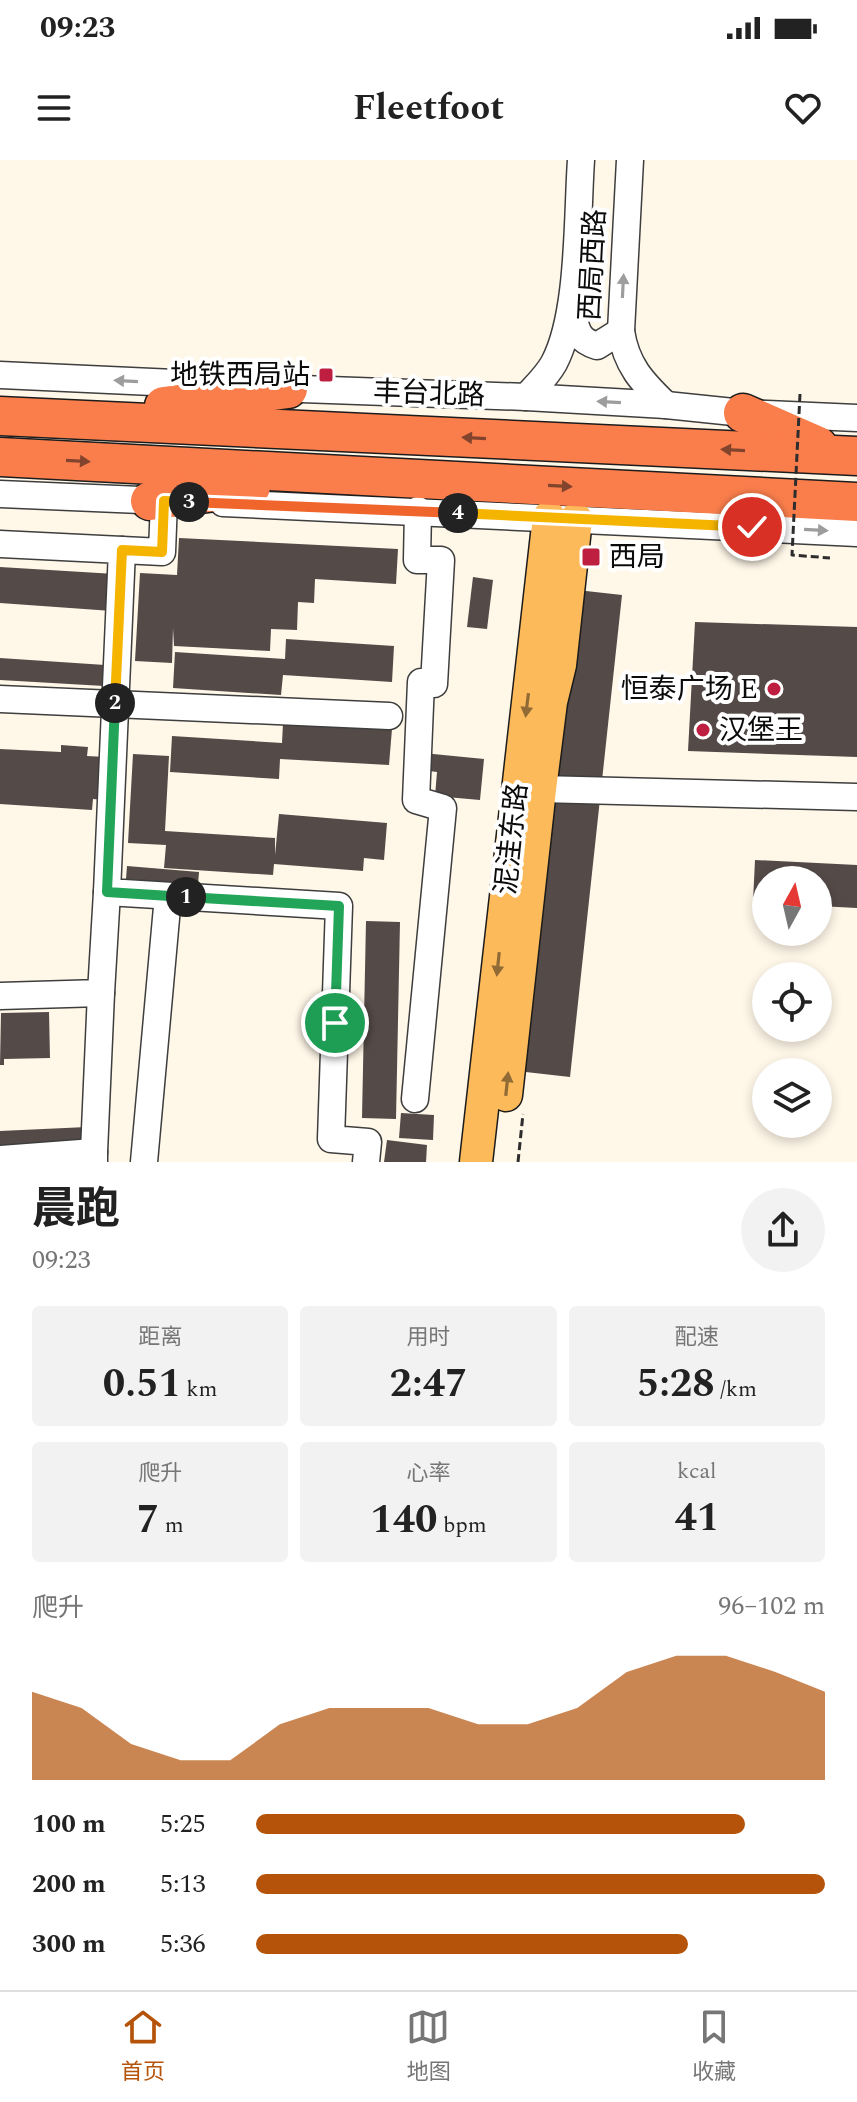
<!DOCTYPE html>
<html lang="zh">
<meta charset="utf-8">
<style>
:root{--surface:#fff;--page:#f2f2f2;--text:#222;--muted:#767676;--line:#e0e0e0;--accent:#b45309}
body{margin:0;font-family:Spectral,"Noto Sans SC",serif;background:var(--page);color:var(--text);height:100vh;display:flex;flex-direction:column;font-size:30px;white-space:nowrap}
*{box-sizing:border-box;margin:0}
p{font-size:26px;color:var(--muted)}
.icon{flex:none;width:44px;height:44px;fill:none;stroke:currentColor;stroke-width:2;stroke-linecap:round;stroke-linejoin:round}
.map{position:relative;height:1002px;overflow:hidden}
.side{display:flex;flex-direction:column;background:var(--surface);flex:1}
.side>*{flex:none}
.needle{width:52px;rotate:8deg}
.buttons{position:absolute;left:752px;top:706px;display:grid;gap:16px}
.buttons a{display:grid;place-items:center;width:80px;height:80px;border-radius:50%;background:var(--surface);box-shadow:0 4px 12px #0003;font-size:40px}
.pin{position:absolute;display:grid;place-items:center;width:68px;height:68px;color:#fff;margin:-34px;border:4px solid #fff;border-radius:50%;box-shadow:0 2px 8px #0007}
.km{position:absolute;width:40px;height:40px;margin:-20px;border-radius:50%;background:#222;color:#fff;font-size:22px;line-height:40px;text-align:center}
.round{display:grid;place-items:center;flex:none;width:84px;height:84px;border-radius:42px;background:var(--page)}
.head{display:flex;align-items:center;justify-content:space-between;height:136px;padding:0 32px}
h1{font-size:44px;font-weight:700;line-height:60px}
.figures{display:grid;grid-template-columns:repeat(3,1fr);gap:12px;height:136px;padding:8px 32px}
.figures div{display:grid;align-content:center;border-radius:8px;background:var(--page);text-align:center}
.figures b{font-size:40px;font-weight:700}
.figures small{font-size:22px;font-weight:400}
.figures p{font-size:22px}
.chart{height:224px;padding:16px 32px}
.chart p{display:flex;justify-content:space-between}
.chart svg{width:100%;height:144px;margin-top:8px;fill:var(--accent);opacity:.7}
ul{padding:0 32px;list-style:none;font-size:26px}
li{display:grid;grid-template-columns:128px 96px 1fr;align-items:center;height:60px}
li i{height:20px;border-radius:10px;background:var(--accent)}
.status{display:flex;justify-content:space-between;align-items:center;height:56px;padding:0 40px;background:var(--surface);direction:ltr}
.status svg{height:22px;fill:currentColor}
header{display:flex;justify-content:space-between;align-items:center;height:104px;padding:0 32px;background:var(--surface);font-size:36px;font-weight:700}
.tabs{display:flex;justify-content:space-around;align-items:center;height:112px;border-top:2px solid var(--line);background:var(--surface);font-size:22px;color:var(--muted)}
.tabs a{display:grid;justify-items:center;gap:4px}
.tabs .active{color:var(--accent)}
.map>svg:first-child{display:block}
</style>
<div class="status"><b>09:23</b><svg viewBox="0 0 49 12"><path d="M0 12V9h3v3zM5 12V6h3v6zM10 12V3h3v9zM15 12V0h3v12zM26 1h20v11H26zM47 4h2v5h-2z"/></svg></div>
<header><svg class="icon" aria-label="menu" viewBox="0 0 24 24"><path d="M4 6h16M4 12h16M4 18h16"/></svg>Fleetfoot<svg class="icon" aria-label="heart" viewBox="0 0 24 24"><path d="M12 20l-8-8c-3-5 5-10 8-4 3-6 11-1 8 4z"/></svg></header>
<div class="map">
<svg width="857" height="1002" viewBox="0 0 857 1002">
<rect width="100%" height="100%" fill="#fff7e8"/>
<!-- building -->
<g fill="#544a47">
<polygon points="179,378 398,389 396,424 315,419 314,443 298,442 297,470 271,469 270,491 174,486 173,468 172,503 135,501 140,413 177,415"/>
<polygon points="0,407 115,414 112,451 0,443"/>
<polygon points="473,417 493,420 487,469 467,467"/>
<polygon points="559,428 622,435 570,917 508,910"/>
<polygon points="695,462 857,467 857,597 688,591"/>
<polygon points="286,479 394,486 392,522 283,515 281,535 173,528 175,492 285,499"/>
<polygon points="0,498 105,505 104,526 0,520"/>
<polygon points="283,563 392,569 389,605 280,599 279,619 170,612 172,576 282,583"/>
<polygon points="61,585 88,587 87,596 106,597 104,640 93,639 92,650 0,644 0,589 61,592"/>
<polygon points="423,593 484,599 480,640 435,636 437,612 421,610"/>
<polygon points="133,594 169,596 165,671 275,678 275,695 279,654 387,663 384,700 364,698 363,711 274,704 273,715 164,708 166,685 128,683"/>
<polygon points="755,700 857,705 857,748 818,746 818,720 766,720 766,743 753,742"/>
<polygon points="127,706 199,712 198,725 126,719"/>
<polygon points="366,761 400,762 396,959 362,958"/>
<polygon points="49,852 50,898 4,899 4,905 0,905 1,853"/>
<polygon points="401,953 434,955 433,980 399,978"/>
<polygon points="87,967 88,986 0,990 0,971"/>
<polygon points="387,980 427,985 426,1002 384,1002"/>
</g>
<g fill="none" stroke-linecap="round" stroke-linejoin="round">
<defs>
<g id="minor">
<path d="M630,0L621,171C626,205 642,222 666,245"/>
<path d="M571,148C577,168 575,179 597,186L621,171"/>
<polyline points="0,215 218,225"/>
<polyline points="274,228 526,237 666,245 743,253 857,258"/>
<path d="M526,237C535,227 547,216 554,203C580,154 577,57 581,0"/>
<polyline points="0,334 164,341"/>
<polyline points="223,343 857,373"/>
<polyline points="0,384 122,390 107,732 339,746 331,979 368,982 366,1002"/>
<polyline points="122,390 162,392 164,341"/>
<polyline points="0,539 389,556"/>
<polyline points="540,629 857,637"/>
<polyline points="0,836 101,833 107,732"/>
<polyline points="415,939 443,648 416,640 421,522 434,524 441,400 417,400 418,350"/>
<polyline points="94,992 101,833"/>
<polyline points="0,999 94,992 94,1002"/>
<polyline points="144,1002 168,736"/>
</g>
<g id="major">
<polyline points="506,935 540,629 551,542 560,505 576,359"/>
<polyline points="476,1002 549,357"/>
</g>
<g id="highway">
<polyline points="164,246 288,229"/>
<polyline points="743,253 818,286"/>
<polyline points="0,256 857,296"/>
<polyline points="0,297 857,342"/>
<polyline points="150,341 251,327"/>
</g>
</defs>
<!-- minor casing -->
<use href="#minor" stroke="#3e3e3e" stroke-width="29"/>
<!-- major casing -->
<use href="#major" stroke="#1c1c1c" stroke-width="35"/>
<!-- highway casing -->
<use href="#highway" stroke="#1c1c1c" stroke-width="41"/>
<!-- path -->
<polyline stroke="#2d2d2d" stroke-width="3" stroke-dasharray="8 4" stroke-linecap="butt" points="518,1002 523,954"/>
<!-- minor -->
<use href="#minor" stroke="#fff" stroke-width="26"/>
<!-- major -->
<use href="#major" stroke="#fdba5a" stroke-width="32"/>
<!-- highway -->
<use href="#highway" stroke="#fa7e4c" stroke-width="38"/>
<!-- path-bridge -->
<polyline stroke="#2d2d2d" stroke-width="3" stroke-dasharray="8 4" stroke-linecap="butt" points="800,234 792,395 830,398"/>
</g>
<!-- one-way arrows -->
<defs><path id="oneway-solid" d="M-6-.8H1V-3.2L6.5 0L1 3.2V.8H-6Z" transform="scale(2)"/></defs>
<g fill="#9d9d9d">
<use href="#oneway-solid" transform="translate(623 126) rotate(-87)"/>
<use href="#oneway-solid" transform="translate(126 221) rotate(-177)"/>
<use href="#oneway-solid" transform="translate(609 242) rotate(-177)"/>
<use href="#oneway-solid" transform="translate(816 370) rotate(3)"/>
</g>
<g fill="#82442c">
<use href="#oneway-solid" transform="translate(474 278) rotate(-177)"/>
<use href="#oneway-solid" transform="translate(733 290) rotate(-177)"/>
<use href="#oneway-solid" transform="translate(78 301) rotate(3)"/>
<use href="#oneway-solid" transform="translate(560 326) rotate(3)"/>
</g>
<g fill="#906b36">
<use href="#oneway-solid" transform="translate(527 545) rotate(97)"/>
<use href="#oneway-solid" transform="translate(498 804) rotate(96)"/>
<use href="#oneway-solid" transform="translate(507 924) rotate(-84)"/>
</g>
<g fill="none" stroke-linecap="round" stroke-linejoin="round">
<defs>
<polyline id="split-1" points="186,737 339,746 335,863"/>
<polyline id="split-2" points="115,543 107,732 186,737"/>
<polyline id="split-3" points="115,543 122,390 162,392 164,341 189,342"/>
<polyline id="split-4" points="189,342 458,353"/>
<polyline id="split-5" points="458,353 752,367"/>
</defs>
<!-- split-1 casing -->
<use href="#split-1" stroke="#fff" stroke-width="16"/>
<!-- split-2 casing -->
<use href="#split-2" stroke="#fff" stroke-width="16"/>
<!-- split-3 casing -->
<use href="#split-3" stroke="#fff" stroke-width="16"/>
<!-- split-4 casing -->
<use href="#split-4" stroke="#fff" stroke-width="16"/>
<!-- split-5 casing -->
<use href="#split-5" stroke="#fff" stroke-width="16"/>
<!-- split-1 -->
<use href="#split-1" stroke="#22a559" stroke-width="10"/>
<!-- split-2 -->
<use href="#split-2" stroke="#22a559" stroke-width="10"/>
<!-- split-3 -->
<use href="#split-3" stroke="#f5b400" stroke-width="10"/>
<!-- split-4 -->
<use href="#split-4" stroke="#f0652b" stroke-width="10"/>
<!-- split-5 -->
<use href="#split-5" stroke="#f5b400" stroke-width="10"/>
</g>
<!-- markers -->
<g fill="#be1f41" stroke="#fff" stroke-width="3">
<rect x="318" y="207" width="16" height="16" rx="4"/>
<rect x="581" y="387" width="20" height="20" rx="4"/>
<circle cx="774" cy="529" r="8"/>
<circle cx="703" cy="570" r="8"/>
</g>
<g text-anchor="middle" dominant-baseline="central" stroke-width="8" stroke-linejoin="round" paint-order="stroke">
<!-- street labels -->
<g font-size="28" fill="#0b0b0b" stroke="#fff">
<text transform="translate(593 105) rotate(-87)">西局西路</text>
<text transform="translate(429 234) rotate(2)">丰台北路</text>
<text transform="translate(512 679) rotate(-84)">泥洼东路</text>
</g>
<!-- poi labels -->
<g font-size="28" fill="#0b0b0b" stroke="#fff" text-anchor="end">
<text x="310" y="215">地铁西局站</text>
<text x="609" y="397" text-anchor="start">西局</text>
<text x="758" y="529">恒泰广场 E</text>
<text x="719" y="570" text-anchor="start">汉堡王</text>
</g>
</g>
</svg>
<div class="buttons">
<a><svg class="needle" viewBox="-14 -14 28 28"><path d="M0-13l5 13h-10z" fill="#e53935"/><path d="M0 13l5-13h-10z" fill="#767676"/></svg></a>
<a><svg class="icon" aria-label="locate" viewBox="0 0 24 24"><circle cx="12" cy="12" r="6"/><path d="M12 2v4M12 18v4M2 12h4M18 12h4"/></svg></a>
<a><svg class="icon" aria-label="layers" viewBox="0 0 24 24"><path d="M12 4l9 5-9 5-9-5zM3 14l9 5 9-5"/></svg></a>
</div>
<div class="pin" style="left:335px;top:863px;background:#1e9e55"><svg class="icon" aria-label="arrive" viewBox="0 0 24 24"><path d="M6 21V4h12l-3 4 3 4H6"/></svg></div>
<div class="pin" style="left:752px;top:367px;background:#d93025"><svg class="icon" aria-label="check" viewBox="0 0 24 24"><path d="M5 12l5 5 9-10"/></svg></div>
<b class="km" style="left:186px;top:737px">1</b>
<b class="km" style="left:115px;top:543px">2</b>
<b class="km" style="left:189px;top:342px">3</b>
<b class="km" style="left:458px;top:353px">4</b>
</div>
<section class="side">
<div class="head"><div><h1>晨跑</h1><p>09:23</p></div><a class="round"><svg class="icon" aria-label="share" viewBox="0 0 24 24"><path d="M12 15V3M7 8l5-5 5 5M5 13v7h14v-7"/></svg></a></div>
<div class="figures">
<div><p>距离</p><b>0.51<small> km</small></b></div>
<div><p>用时</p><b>2:47</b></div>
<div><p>配速</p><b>5:28<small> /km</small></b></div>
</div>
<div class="figures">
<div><p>爬升</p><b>7<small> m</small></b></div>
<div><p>心率</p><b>140<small> bpm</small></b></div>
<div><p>kcal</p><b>41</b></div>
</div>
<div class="chart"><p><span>爬升</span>96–102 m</p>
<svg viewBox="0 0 160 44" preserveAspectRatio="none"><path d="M0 44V17L10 22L20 33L30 38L40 38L50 27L60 22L70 22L80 22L90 27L100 27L110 22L120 11L130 6L140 6L150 11L160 17V44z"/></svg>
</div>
<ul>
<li><b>100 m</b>5:25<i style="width:86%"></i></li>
<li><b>200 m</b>5:13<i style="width:100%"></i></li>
<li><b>300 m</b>5:36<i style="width:76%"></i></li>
</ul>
</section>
<nav class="tabs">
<a class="active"><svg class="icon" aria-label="home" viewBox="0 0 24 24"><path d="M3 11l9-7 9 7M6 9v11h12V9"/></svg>首页</a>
<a><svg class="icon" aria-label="map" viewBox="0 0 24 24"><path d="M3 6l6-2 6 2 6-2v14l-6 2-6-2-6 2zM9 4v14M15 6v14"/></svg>地图</a>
<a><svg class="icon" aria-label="saved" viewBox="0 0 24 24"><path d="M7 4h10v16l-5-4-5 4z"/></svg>收藏</a>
</nav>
